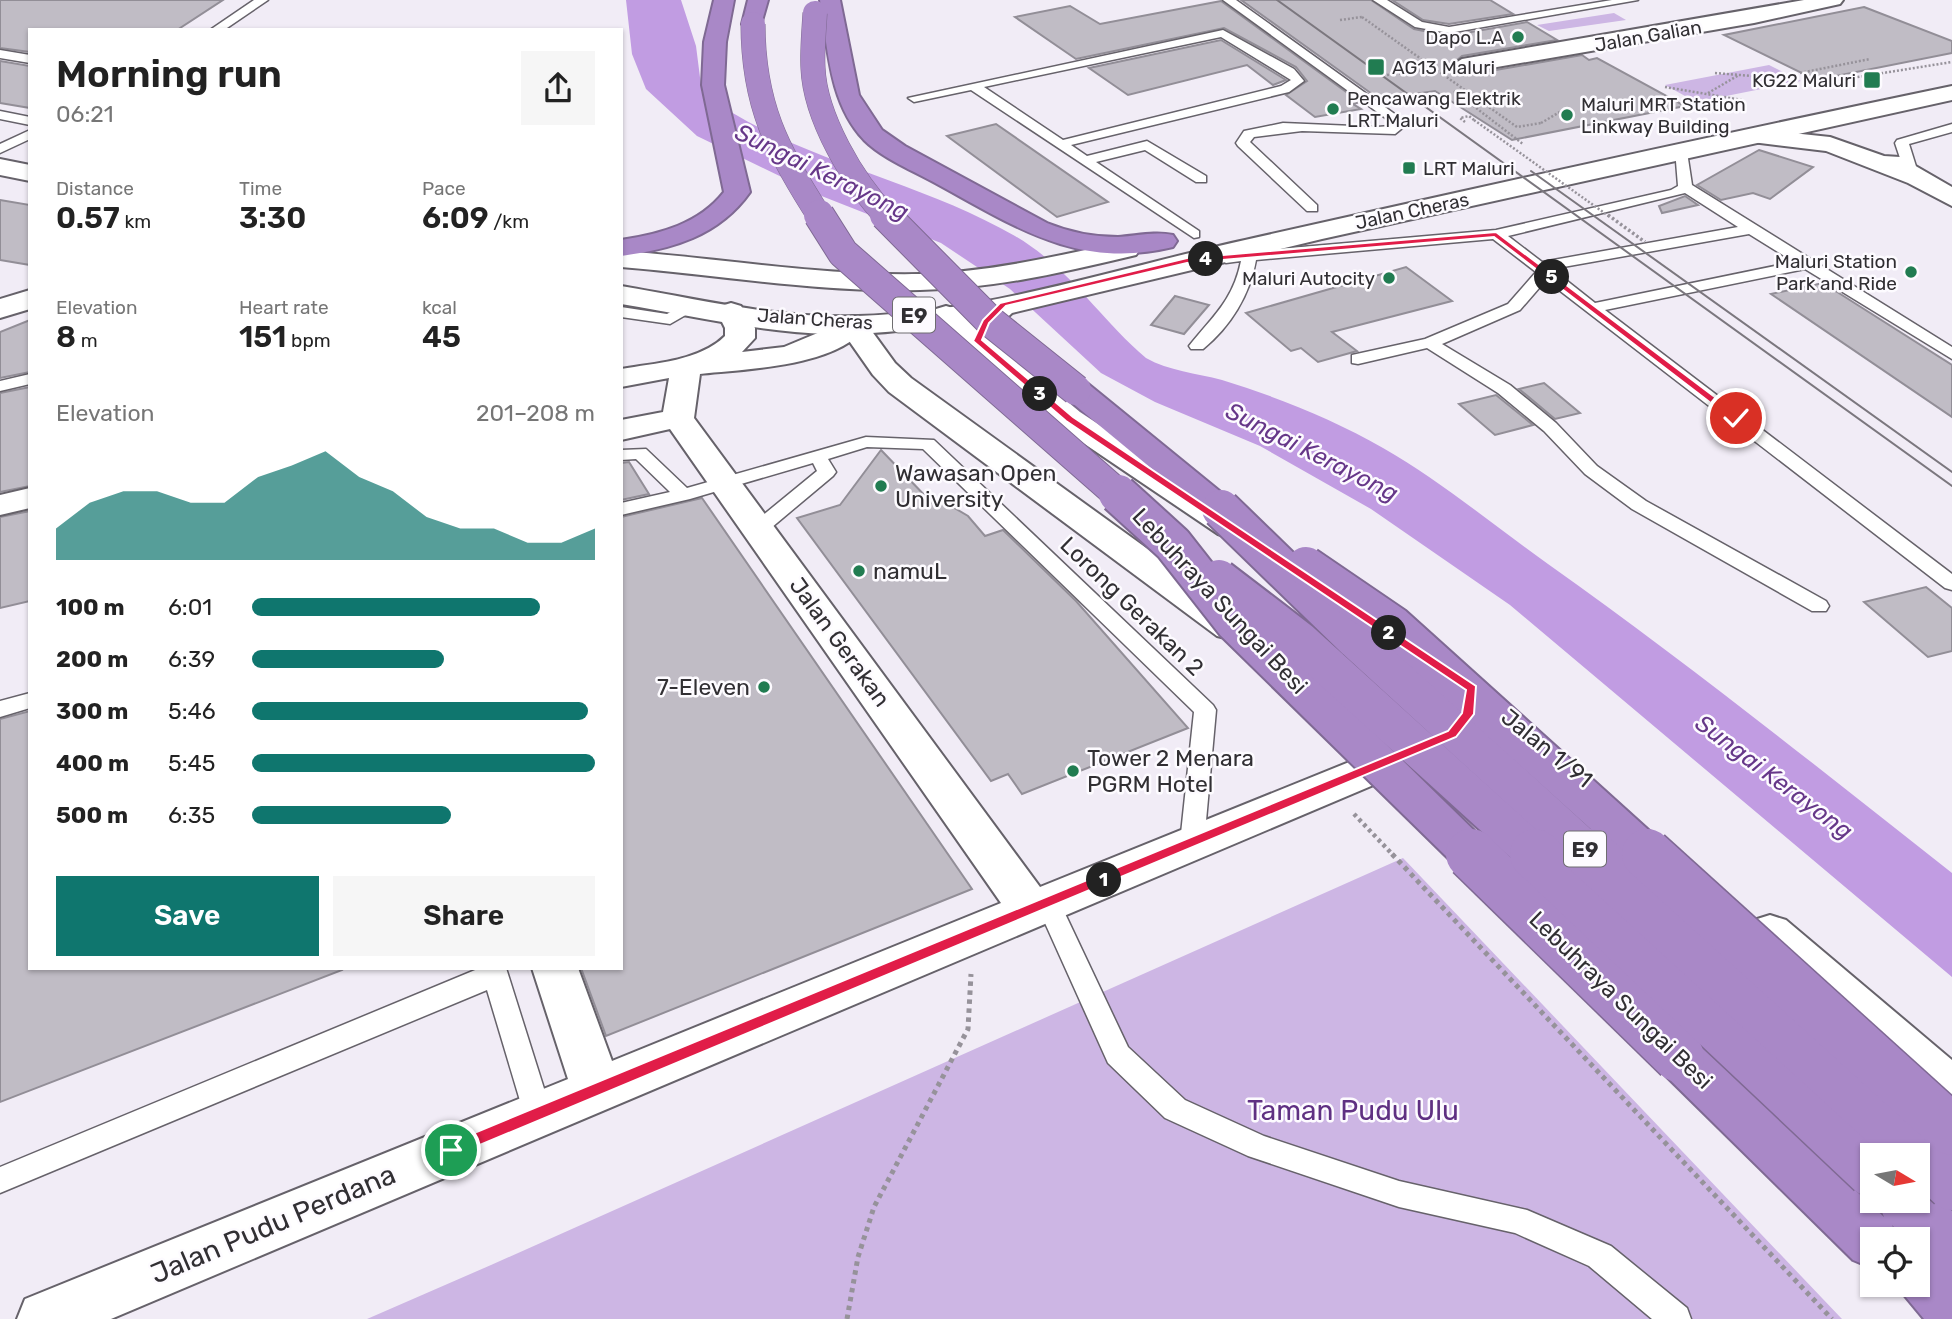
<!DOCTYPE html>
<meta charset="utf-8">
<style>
:root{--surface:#fff;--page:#f6f6f6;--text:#222;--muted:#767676;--accent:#0f766e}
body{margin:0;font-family:Rubik,sans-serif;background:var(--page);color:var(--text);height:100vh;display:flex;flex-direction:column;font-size:26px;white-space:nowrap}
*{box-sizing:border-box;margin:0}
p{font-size:23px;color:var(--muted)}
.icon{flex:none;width:38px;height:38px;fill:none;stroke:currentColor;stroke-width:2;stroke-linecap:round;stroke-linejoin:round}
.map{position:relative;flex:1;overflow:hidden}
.details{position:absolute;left:28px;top:28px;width:595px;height:942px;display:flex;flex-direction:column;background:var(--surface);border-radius:0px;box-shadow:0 2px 5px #0004}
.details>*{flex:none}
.needle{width:46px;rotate:100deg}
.tools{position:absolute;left:1860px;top:1143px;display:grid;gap:14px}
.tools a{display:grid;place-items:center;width:70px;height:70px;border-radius:0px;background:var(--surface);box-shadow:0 2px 5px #0004;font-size:35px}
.pin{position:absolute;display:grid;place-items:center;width:60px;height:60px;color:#fff;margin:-30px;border:4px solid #fff;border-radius:50%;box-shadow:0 2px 7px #0007}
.km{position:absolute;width:35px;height:35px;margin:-18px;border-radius:50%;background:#222;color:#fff;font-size:19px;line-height:35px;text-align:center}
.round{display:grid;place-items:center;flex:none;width:74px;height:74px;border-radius:0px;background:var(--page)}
.head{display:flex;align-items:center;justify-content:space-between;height:119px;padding:0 28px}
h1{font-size:38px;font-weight:600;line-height:52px}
.metrics{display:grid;grid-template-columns:repeat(3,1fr);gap:10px;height:119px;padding:7px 28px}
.metrics div{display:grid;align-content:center}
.metrics b{font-size:30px;font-weight:600}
.metrics small{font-size:19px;font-weight:400}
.metrics p{font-size:19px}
.chart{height:196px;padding:14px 28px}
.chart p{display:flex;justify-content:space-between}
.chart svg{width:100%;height:126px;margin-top:7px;fill:var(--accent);opacity:.7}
.cta{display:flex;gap:14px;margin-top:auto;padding:14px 28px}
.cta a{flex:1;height:80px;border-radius:0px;background:var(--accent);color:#fff;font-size:28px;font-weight:600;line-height:80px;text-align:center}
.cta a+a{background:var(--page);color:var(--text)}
ul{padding:0 28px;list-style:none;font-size:23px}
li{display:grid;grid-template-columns:112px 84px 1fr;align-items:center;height:52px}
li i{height:18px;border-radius:9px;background:var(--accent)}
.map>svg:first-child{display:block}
</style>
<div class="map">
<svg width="1952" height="1319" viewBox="0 0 1952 1319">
<rect width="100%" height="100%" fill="#f1ecf6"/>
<!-- green -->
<g fill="#cdb6e4">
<polygon points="1614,13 1626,20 1549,31 1537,25"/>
<polygon points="1769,65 1801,81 1696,102 1665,85"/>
<polygon points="1403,858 1842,1319 367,1319 491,1265"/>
</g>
<!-- water -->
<path fill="#c19ce2" d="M626,0H681L696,46L702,93C796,161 915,178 1015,236C1071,269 1098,317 1146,358C1169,371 1196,373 1222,380C1277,397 1333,419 1383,448C1441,481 1493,525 1548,564C1686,662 1819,768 1952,873V977L1510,605L1371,509L1260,446L1155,402L1101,373L1010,289L941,243L819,195L697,136L646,89L632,54Z"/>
<!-- building -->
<g fill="#c0bcc5" stroke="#928e97" stroke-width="2">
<polygon points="0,0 223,0 177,30 30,30 30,52 0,48"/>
<polygon points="1241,0 1371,0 1414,29 1449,36 1527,22 1557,40 1462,56 1449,67 1462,76 1582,55 1589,60 1597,58 1685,106 1512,140 1435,91 1379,99"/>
<polygon points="1392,0 1490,0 1513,14 1449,24 1423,20"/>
<polygon points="1221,1 1360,102 1353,104 1361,109 1315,117 1286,95 1307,81 1296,67 1224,28 1076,59 1015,17 1070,6 1100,24"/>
<polygon points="1864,7 1952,41 1952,53 1816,80 1724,35"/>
<polygon points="1221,40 1286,80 1273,85 1247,65 1128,95 1089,68"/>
<polygon points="0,61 30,66 30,108 0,103"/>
<polygon points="996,124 1108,202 1057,217 947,136"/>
<polygon points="1759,150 1813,167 1770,199 1753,193 1721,200 1697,185"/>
<polygon points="1685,196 1698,205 1662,213 1659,206"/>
<polygon points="0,200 30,205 30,265 0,260"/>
<polygon points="1406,267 1452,301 1332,332 1357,351 1350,353 1318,362 1301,348 1291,351 1246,313"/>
<polygon points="1823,283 1952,365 1952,417 1771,294"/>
<polygon points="1175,296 1209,305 1184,334 1151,325"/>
<polygon points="30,320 30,372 0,378 0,332"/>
<polygon points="1544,383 1580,413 1555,419 1519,389"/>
<polygon points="30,387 30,486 0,492 0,393"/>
<polygon points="1496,395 1533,425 1495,435 1459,404"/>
<polygon points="881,450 932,503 941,500 968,516 985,536 1003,530 1076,601 1188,728 1022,794 1008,774 991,781 797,518 840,505"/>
<polygon points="629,462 649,494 621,500 621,463"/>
<polygon points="702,498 972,889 606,1036 581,968 621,968 621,517"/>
<polygon points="30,511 30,601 0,608 0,517"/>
<polygon points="1926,587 1952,608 1952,651 1928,657 1864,602"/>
<polygon points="30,711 30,968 341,968 342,970 0,1102 0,719"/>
</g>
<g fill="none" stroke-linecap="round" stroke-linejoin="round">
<defs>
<g id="service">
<polygon points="254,0 268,0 224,30 210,30"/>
<polygon points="1223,0 1236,0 1403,120 1406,125 1395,134 1302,131 1254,137 1250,142 1317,205 1317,211 1307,211 1238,146 1236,143 1244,131 1283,123 1377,127 1391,126 1391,122"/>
<polygon points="1373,0 1387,0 1422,22 1449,27 1612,0 1638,0 1449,33 1415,27"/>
<path d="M1223,30L1294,69L1304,81L1289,92L1071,145L1087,156L1147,141L1206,176V182H1196L1145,150L1096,162L1199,231V237L1194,238L971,90L914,102L908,98ZM1221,37L1291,80L1281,86L1063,140L984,87Z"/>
<polygon points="0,50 30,55 30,63 0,58"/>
<polygon points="0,111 30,117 30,125 0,119"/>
<polygon points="1952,124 1952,132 1909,144 1919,176 1907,179 1895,143 1897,140"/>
<polygon points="30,130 30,139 0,153 0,144"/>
<path d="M1675,149L1687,152L1692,185L1952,347V359L1805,269L1605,310L1952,574V590L1945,588L1546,280L1520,310L1442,344L1510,385L1556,423L1597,466L1646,501L1826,601L1829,606L1826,611H1812L1632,509L1585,474L1544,431L1498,393L1427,348L1358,364L1352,363V355L1425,339L1508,304L1536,272L1493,239L1256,260C1250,295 1230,327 1203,349H1191L1189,346C1212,317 1233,301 1241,261L1226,263L1218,258L1221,255L1241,252L1243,244H1253L1256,251L1496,230L1671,190L1678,186ZM1685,193L1738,227L1542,262L1508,236ZM1749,234L1794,262L1595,303L1552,269Z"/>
<polygon points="690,301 698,306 696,309 670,324 621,317 621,307 667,314"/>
<polygon points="30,374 30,384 0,391 0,381"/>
<polygon points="866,437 934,440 1213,705 1216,710 1204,843 1200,849 1192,852 1184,849 1180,843 1194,712 923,449 867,447 828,459 836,472 833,476 765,533 758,535 748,529 751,525 817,471 813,463 690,499 621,515 621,503 670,492 636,459 621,460 621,450 646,449 687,488"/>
<polygon points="30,693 30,708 0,717 0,701"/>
<polygon points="1048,893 1057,896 1060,903 1128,1047 1185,1100 1264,1136 1399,1181 1527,1210 1611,1246 1687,1308 1691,1319 1652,1319 1589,1266 1515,1233 1399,1207 1248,1156 1165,1118 1108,1063 1036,903 1039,896"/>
<polygon points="480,968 506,968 552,1114 548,1123 538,1126 528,1123 524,1114 487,990 0,1193 0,1167"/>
</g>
<g id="minor">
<polygon points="1804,0 1843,0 1840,4 1754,23 1462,73 1451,66 1462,59"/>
<polygon points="30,290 30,309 0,318 0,299"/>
<path d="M731,303L741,306L755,328V338L742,352L784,347L820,332L843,319L853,316L863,319L868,325C838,367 746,369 700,374L694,418L1040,887L1379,750L1394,745L1409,750L1415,760L1409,770L111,1319H17L25,1299L568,1079L532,968H578L612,1061L1001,903L670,429L621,440V420L663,412L669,378L621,387V369C655,363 700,361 725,336V328L717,312L721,306Z"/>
<polygon points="30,488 30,508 0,515 0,495"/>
</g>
<g id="tertiary">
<polygon points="1753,129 1830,137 1884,156 1900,157 1952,187 1952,206 1908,183 1826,151 1744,141 1741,136 1744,131"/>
<polygon points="946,306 956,309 1080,412 1242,520 1247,527 1242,534 1230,538 1218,534 1058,426 936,321 931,315 936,309"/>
<polygon points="853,316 863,319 895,363 911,378 1243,618 1249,627 1243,636 1230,639 1217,636 889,392 873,375 838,325 843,319"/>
<polygon points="1770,915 1786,920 1952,1060 1952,1113 1934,1107 1754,946 1747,933 1754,920"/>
</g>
<g id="secondary">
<path d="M1952,86V100L1322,239L1012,313L999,325L988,347L977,350L966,347L962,341L972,320C925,329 876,335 828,334C759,332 690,315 621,304V286C699,299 778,319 858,316C990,312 1117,268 1245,240C1480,187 1716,135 1952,86Z"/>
<polygon points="0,159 30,165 30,181 0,175"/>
<path d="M1126,241L1136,243L1140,249L1136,255C1065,272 992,289 920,290C820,293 720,275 621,267V251C721,258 820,276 920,274C990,272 1058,256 1126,241Z"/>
</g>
<g id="motorway">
<path d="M714,0H734L726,42L724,85L750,192C719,236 672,249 621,256V240C660,234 699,224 724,192L702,85L704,42Z"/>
<polygon points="748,0 768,0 760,28 753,30 742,24"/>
<path d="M820,0H840L859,95L882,130L905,146L1047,223C1069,232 1094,237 1118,237C1136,236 1154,231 1173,235L1177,241L1173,247C1078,270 1016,227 937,184C914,171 883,159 864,140C829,103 828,48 820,0Z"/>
<polygon points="1076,381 1087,383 1233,502 1238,509 1233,516 1221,519 1209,516 1065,397 1060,390 1065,383"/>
<polygon points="1679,1036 1696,1042 1884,1217 1877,1200 1918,1200 1918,1181 1952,1211 1952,1319 1924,1319 1895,1284 1918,1284 1918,1239 1906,1239 1892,1225 1898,1239 1872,1239 1872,1268 1853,1260 1662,1072 1654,1057 1662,1042"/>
</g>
</defs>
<!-- service casing -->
<use href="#service" stroke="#66626a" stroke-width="3"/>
<!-- minor casing -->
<use href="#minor" stroke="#66626a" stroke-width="4"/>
<!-- tertiary casing -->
<use href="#tertiary" stroke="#66626a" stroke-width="4"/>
<!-- secondary casing -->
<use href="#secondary" stroke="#66626a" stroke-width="4"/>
<!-- motorway casing -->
<use href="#motorway" stroke="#7f6993" stroke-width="4"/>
<!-- path-far2 -->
<g stroke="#96929a" stroke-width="2.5" stroke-dasharray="2 2" stroke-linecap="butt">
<polyline points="1340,20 1362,17"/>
<polyline points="1715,73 1777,78"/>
<polyline points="1800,73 1870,59"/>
<polyline points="1387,75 1427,70 1433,75"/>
<polyline points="1814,84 1952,62"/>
<polyline points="1665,87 1742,100"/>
<polyline points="1454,91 1523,144"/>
<polyline points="1708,93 1739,75"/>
<polyline points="1408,100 1421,97"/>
<polyline points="1704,108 1721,104"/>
<polyline points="1465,122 1460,118 1469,116 1474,120"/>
<polyline points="1541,123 1565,109"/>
</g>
<!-- path-far1 -->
<polyline stroke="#96929a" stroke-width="4.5" stroke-dasharray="3.5 3.5" stroke-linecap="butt" points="1354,814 1394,856"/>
<!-- path -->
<g stroke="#96929a" stroke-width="5" stroke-dasharray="4.5 4.5" stroke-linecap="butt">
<polyline points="1392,854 1832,1319"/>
<polyline points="847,1319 858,1257 874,1207 968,1029 971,974"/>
</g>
<!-- service -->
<use href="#service" fill="#fff" fill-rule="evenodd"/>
<!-- minor -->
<use href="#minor" fill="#fff" fill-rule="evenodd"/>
<!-- tertiary -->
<use href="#tertiary" fill="#fff" fill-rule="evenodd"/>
<!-- secondary -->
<use href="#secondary" fill="#fff" fill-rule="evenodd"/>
<!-- motorway -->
<use href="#motorway" fill="#a988c7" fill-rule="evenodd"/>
<!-- tram -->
<g stroke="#7b777e" stroke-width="2">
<polyline points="1277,0 1952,486"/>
<polyline points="1531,171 1952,472"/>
</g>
<defs>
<g id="motorway-bridge-far3">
<path d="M815,13C814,31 812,50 813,68C815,117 853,182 887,217"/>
<path d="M753,24C753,104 777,151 820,217"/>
</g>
<g id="motorway-bridge-far2">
<polyline points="819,215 843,253 1120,496"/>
<polyline points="885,215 991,322 1076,390"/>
</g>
<g id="motorway-bridge-far1">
<polyline points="1118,494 1173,544 1235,623 1473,856"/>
<polyline points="1221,509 1356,640 1592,856"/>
<polyline points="1306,566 1394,626 1649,856"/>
<polyline points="1219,579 1300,641 1537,856"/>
</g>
<g id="motorway-bridge">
<polyline points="1471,854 1679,1057"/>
<polyline points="1535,854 1872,1172"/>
<polyline points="1590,854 1952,1185"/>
<polyline points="1647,854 1952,1130"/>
</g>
</defs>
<!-- motorway-bridge-far3 casing -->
<use href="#motorway-bridge-far3" stroke="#7f6993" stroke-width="25" stroke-linecap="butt"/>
<!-- motorway-bridge-far2 casing -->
<use href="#motorway-bridge-far2" stroke="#7f6993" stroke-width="32" stroke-linecap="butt"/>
<!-- motorway-bridge-far1 casing -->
<use href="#motorway-bridge-far1" stroke="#7f6993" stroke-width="42" stroke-linecap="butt"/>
<!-- motorway-bridge casing -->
<use href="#motorway-bridge" stroke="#7f6993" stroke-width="53" stroke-linecap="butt"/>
<!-- path-bridge-far1 -->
<g stroke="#96929a" stroke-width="2.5" stroke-dasharray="2 2" stroke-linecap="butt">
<polyline points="1362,17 1517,127 1541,123"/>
<polyline points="1474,120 1610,217"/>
</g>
<!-- path-bridge -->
<polyline stroke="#96929a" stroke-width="3.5" stroke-dasharray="2.5 2.5" stroke-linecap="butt" points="1608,215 1645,242"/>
<!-- motorway-bridge-far3 -->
<use href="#motorway-bridge-far3" stroke="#a988c7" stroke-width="24"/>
<!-- motorway-bridge-far2 -->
<use href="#motorway-bridge-far2" stroke="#a988c7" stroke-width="30"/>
<!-- motorway-bridge-far1 -->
<use href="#motorway-bridge-far1" stroke="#a988c7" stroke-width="38"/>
<!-- motorway-bridge -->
<use href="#motorway-bridge" stroke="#a988c7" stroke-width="50"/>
</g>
<!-- route -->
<polygon fill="#e11d48" stroke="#fff" stroke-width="2" points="1496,232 1740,416 1740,420 1733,420 1494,237 1187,263 1006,306 989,323 982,340 1073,417 1476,686 1474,714 1456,737 456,1155 445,1155 445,1145 1448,731 1462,713 1466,690 1066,421 973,341 983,320 1000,303 1187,258"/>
<!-- markers -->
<g fill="#217c51" stroke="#fdfbff" stroke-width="2.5">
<circle cx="1518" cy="37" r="7"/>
<rect x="1367" y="58" width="18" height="18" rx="3.5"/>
<rect x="1863" y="71" width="18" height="18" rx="3.5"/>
<circle cx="1333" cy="109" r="7"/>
<circle cx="1567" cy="115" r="7"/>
<rect x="1402" y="161" width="14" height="14" rx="3.5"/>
<circle cx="1911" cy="272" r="7"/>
<circle cx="1389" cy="278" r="7"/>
<circle cx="881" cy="486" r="7"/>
<circle cx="859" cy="571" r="7"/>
<circle cx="764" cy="687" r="7"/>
<circle cx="1073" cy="771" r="7"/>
</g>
<g text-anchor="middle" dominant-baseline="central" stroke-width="5" stroke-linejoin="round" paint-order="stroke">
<!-- far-street labels -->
<g font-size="19" fill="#312f33" stroke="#fdfbff">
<text transform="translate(1648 36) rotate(-10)">Jalan Galian</text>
<text transform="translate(1412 211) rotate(-12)">Jalan Cheras</text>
<text transform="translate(815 319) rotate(4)">Jalan Cheras</text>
</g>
<!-- far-poi labels -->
<g font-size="19" fill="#312f33" stroke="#fdfbff" text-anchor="end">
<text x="1504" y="37">Dapo L.A</text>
<text x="1392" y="67" text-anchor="start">AG13 Maluri</text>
<text x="1856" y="80">KG22 Maluri</text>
<text x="1347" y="98" text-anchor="start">Pencawang Elektrik<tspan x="1347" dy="22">LRT Maluri</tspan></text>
<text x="1581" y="104" text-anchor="start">Maluri MRT Station<tspan x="1581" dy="22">Linkway Building</tspan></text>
<text x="1423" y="168" text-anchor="start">LRT Maluri</text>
<text x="1897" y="261">Maluri Station<tspan x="1897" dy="22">Park and Ride</tspan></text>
<text x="1375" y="278">Maluri Autocity</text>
</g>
<!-- shield labels -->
<g fill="#fdfbff" stroke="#6e6c70" stroke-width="2">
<rect x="893" y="297.5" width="42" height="35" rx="5"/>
<rect x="1564" y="831.5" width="42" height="35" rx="5"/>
</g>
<g font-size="21" font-weight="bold" fill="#312f33">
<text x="914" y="315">E9</text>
<text x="1585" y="849">E9</text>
</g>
<!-- poi labels -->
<g font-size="23" fill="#312f33" stroke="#fdfbff" text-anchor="start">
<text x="895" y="473">Wawasan Open<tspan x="895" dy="26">University</tspan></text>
<text x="873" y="571">namuL</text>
<text x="750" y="687" text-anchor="end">7-Eleven</text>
<text x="1087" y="758">Tower 2 Menara<tspan x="1087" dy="26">PGRM Hotel</tspan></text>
</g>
<!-- street labels -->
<g font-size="23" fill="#312f33" stroke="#fdfbff">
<text transform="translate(1220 601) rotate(47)">Lebuhraya Sungai Besi</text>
<text transform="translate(1132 606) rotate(44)">Lorong Gerakan 2</text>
<text transform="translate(840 642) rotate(54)">Jalan Gerakan</text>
<text transform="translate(1547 748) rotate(39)">Jalan 1/91</text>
<text transform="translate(1621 1000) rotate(44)">Lebuhraya Sungai Besi</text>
</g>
<!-- water labels -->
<g font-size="24" font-style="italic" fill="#663789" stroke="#fdfbff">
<text transform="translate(822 172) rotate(26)">Sungai Kerayong</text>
<text transform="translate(1312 452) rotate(27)">Sungai Kerayong</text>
<text transform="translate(1774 777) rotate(37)">Sungai Kerayong</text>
</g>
<!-- near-park labels -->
<g font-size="28" fill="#5f3082" stroke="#fdfbff">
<text x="1353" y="1110">Taman Pudu Ulu</text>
</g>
<!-- near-street labels -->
<g font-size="28" fill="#312f33" stroke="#fdfbff">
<text transform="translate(273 1224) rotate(-23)">Jalan Pudu Perdana</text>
</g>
</g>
</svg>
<div class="tools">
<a><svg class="needle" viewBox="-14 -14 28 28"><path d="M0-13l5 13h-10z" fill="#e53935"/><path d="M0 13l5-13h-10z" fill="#767676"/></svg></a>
<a><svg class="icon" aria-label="locate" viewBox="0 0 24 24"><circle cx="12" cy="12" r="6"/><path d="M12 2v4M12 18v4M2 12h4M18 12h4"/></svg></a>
</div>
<div class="pin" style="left:451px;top:1150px;background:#1e9e55"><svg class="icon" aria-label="arrive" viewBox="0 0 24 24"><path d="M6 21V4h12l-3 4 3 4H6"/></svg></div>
<div class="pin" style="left:1736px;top:418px;background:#d93025"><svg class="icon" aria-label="check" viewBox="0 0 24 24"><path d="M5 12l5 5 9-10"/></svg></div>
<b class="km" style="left:1104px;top:880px">1</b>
<b class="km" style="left:1389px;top:633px">2</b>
<b class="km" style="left:1040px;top:394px">3</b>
<b class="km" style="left:1206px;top:259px">4</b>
<b class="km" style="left:1552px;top:277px">5</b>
<section class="details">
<div class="head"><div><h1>Morning run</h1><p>06:21</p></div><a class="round"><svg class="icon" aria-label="share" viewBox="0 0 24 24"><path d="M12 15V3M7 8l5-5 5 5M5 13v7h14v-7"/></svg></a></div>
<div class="metrics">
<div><p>Distance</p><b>0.57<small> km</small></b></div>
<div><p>Time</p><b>3:30</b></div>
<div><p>Pace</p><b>6:09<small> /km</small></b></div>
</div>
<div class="metrics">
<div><p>Elevation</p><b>8<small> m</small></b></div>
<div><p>Heart rate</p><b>151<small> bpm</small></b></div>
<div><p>kcal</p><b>45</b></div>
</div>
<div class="chart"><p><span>Elevation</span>201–208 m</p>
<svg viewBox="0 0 160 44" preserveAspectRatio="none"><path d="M0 44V33L10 24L20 20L30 20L40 24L50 24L60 15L70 11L80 6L90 15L100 20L110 29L120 33L130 33L140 38L150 38L160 33V44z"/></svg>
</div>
<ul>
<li><b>100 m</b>6:01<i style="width:84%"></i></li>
<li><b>200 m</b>6:39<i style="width:56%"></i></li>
<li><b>300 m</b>5:46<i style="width:98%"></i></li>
<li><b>400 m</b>5:45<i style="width:100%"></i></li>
<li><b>500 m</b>6:35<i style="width:58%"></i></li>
</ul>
<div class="cta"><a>Save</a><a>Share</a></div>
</section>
</div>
